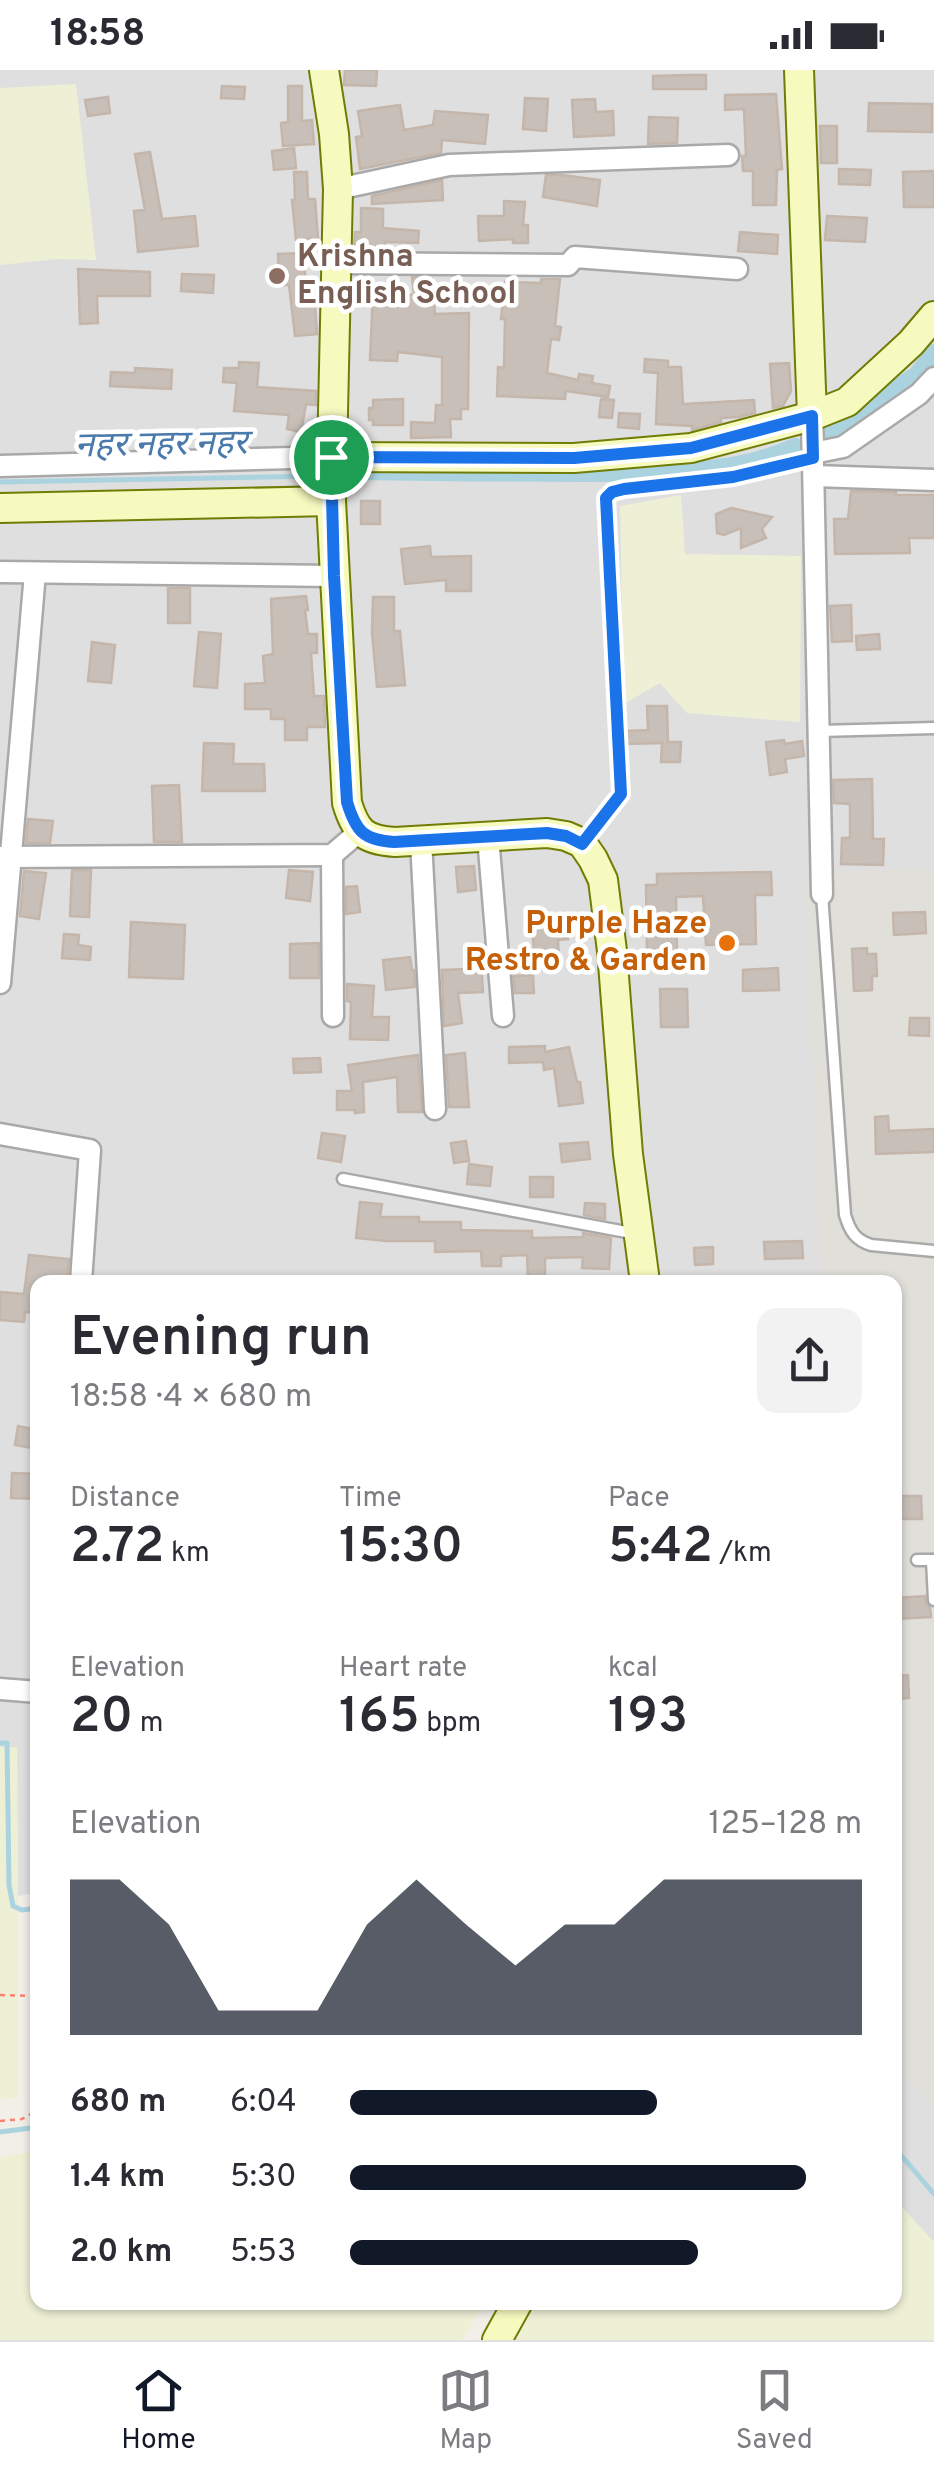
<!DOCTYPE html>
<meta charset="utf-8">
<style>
:root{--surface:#fff;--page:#f2f2f3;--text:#2b2b33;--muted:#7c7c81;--line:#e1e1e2;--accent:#111827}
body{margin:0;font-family:Overpass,"Noto Sans Devanagari",sans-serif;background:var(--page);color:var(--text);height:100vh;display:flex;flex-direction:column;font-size:38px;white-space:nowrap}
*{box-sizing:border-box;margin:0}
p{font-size:32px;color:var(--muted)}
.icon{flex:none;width:55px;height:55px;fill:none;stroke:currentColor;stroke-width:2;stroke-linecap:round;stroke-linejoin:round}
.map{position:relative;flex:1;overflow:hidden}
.details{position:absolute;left:30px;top:1205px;width:872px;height:1035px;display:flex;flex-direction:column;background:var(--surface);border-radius:20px;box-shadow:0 2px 8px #0004}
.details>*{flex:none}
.pin{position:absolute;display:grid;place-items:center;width:85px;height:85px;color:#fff;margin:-42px;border:5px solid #fff;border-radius:50%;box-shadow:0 2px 10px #0007}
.round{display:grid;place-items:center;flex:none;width:105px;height:105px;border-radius:20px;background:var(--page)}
.headline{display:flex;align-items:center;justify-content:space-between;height:170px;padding:0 40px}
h1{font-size:55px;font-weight:600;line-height:75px}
.metrics{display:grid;grid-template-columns:repeat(3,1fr);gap:15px;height:170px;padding:10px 40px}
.metrics div{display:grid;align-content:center}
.metrics b{font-size:50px;font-weight:600}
.metrics small{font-size:28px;font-weight:400}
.metrics p{font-size:28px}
.chart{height:280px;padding:20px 40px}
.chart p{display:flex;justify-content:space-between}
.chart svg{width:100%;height:180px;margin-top:10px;fill:var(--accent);opacity:.7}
ul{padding:0 40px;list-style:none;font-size:32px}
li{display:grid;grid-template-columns:160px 120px 1fr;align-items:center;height:75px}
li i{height:25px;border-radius:12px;background:var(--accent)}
.status{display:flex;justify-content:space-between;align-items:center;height:70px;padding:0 50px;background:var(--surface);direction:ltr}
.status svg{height:28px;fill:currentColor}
.menu{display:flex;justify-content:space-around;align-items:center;height:140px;border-top:2px solid var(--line);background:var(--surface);font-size:28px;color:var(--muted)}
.menu a{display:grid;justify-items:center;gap:5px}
.menu .active{color:var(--accent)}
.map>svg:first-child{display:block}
</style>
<div class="status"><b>18:58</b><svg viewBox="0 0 49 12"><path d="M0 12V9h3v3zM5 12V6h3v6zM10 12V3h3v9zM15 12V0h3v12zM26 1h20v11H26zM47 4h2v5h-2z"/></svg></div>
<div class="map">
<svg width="934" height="2270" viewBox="0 0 934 2270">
<rect width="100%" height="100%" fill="#f2efe9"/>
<!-- residential -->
<polygon fill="#e0dfdf" points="0,0 934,0 934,2172 895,2130 895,1212 38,1212 37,1823 18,1826 17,1678 0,1677"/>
<!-- airport -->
<polygon fill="#e1dfda" points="934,798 934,2036 895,1993 895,1212 821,1212 805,803"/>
<!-- farmland -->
<g fill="#eef0d5">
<polygon points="76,14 96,190 58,189 0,195 0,18"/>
<polygon points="681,425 685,484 801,486 800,652 687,643 660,613 624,634 620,436"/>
<polygon points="0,1677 17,1677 18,1826 18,2028 0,2029"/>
<polygon points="37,2081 38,2232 485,2233 463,2270 0,2270 0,2087"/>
<polygon points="895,2130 934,2172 934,2270 509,2270 530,2233 895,2232"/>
</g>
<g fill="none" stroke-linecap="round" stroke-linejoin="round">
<!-- stream -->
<g stroke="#aad3df" stroke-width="5">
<polyline points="0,412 322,406"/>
<polyline points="0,1673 7,1673 9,1815 13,1836 22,1840 38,1838"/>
<polyline points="0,2062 38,2057"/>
<polyline points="895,2078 934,2124"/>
</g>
<!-- canal -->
<g stroke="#aad3df" stroke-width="18">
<polyline points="826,364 917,305 934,283"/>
<path d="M355,401C432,402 508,403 585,403C656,402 729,407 795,377"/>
</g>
</g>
<!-- building -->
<g fill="#c7bfb8" stroke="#c4b6ab" stroke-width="2.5">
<polygon points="345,0 377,0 376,16 344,15"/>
<polygon points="686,5 706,5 706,19 653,19 653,6"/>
<polygon points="222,16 245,17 244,29 221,28"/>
<polygon points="288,16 302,16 302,51 312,50 314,74 283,76 281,53 288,52"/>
<polygon points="776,24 782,99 777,100 776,135 753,135 753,101 743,101 742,86 746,86 744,39 725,40 725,25"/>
<polygon points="108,27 110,43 88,46 85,30"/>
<polygon points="525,28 548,29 546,61 523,59"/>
<polygon points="595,29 596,42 613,41 614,65 574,67 572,30"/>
<polygon points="869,33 932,34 932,62 868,61"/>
<polygon points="400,35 404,60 433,55 435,41 488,45 485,74 442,70 441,83 360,99 356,67 362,66 358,41"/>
<polygon points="649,47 678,48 677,73 648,74"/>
<polygon points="820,56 837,56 837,93 821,93"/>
<polygon points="294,78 296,98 274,100 272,81"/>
<polygon points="150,82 162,149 195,146 198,176 138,182 134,141 145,140 135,84"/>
<polygon points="839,99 871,100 870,115 839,114"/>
<polygon points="934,101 934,137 904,137 903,102"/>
<polygon points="294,102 307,102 308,129 315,129 318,168 296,170 292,130 295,130"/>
<polygon points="546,105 562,105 600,110 597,136 543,127"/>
<polygon points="442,110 443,130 372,134 372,126"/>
<polygon points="504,131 525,132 523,155 528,155 528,173 513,173 513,169 479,171 478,146 504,146"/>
<polygon points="361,138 383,139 383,158 419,161 418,173 385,172 385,180 372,180 372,175 354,175 355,162 361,162"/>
<polygon points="827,146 867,148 865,172 825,170"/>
<polygon points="740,162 778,165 777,184 738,181"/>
<polygon points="304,183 306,221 314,220 317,264 295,266 289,215 279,215 278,184"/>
<polygon points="78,199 150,202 150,226 97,226 98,253 80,254"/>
<polygon points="182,204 214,205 213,223 181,221"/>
<polygon points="412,207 432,208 435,244 469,243 468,339 461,339 461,349 450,349 451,367 411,368 411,352 435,353 436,335 442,335 442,287 398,282 397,291 370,290 373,223 414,225"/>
<polygon points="541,209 560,209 555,256 561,257 559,270 551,269 547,303 578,310 579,304 593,306 592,313 610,316 608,327 566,321 565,329 497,326 498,297 504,298 505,249 501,249 505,212 541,213"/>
<polygon points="645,289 668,291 668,297 681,297 683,334 754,330 755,343 739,347 721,348 721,352 692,360 692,356 656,354 658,303 644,302"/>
<polygon points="239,292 259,293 257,317 316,321 316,335 306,334 301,362 287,359 289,345 234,341 237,313 223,312 224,298 239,298"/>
<polygon points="789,293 791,321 783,336 773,338 770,294"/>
<polygon points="135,298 172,300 171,319 110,316 111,302 135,303"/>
<polygon points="403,329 403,355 373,355 373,350 369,350 369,338 373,338 373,330"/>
<polygon points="601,329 614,330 612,348 599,347"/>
<polygon points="619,343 640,344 639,359 618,357"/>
<polygon points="851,421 896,422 896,425 934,425 934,468 909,468 910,483 835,484 834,449 848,449"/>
<rect x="361" y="431" width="19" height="23"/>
<polygon points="731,438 772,447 762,459 766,468 741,478 741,458 724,465 717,463 716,444"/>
<polygon points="430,476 431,487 471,486 471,521 446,521 446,510 405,514 401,479"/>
<rect x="168" y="518" width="22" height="35"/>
<polygon points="306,526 308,540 305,540 308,564 317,564 317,583 311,583 314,626 324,626 325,657 307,657 307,670 285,670 285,649 271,649 271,639 245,639 245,614 265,613 263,586 273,584 271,529"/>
<polygon points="373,527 394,527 394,561 400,561 405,615 377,617 372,563"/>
<polygon points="851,535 852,571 832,572 830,536"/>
<polygon points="199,562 221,564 217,618 194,616"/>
<polygon points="879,564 880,579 857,580 856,566"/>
<polygon points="92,572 115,575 111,613 88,611"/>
<polygon points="647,636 667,636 668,672 681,672 680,692 661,692 662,673 627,674 627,661 648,660"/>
<polygon points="784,670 785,674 802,671 804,686 785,689 787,702 770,705 766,672"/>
<polygon points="204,673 234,674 233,694 264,694 265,721 202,721"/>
<polygon points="872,709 873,769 884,769 883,795 841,794 842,768 850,768 850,734 834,733 833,710"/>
<polygon points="179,715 182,772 154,772 152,716"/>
<polygon points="28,749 53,751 50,773 26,773"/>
<polygon points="474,796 476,820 458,822 456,797"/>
<polygon points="72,800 91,800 89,847 70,846"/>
<polygon points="289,800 313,802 310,831 286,828"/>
<polygon points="24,801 46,803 39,849 20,846"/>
<polygon points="771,802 772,825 755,825 756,874 706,875 703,826 676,827 677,883 647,884 646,815 657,815 657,804"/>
<polygon points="357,816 360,842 346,844 346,817"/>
<polygon points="925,842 926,863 894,865 893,843"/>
<polygon points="560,843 560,849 567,849 568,869 558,870 559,890 535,892 532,860 536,856 535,844"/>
<polygon points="131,852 185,855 183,909 129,907"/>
<polygon points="64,864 79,865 78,875 91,877 90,890 62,888"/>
<polygon points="319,873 319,908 290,908 290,874"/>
<polygon points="867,878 867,884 876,884 877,906 872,906 872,920 854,921 852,879"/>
<polygon points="410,887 412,900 414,900 415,917 386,920 383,890"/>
<polygon points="481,891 483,922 458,923 462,953 444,956 442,900 466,899 466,892"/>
<polygon points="778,898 779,920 743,921 743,900"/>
<polygon points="533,905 534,923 515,923 513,906"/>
<polygon points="347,914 374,916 372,947 389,947 388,970 350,969 351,932 347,931"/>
<polygon points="660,919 687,919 688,957 661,957"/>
<polygon points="910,948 929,948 929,966 909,965"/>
<polygon points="545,976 545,982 569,977 577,1012 580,1012 583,1033 559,1036 554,998 544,1000 543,992 509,993 509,977"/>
<polygon points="465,983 469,1037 449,1037 446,985"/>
<polygon points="418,985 422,1042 398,1042 397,1007 363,1012 364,1042 355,1043 355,1040 337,1040 337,1021 352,1021 348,995"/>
<polygon points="320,988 321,1002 294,1003 293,989"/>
<polygon points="888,1046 889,1061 934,1059 934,1082 876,1084 875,1047"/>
<polygon points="322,1063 345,1066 341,1092 318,1088"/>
<polygon points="466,1071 469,1091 454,1093 451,1073"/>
<polygon points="588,1072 590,1089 562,1092 560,1074"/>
<polygon points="469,1094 492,1097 490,1116 467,1114"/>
<rect x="530" y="1107" width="23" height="20"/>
<polygon points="360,1132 382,1134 380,1147 419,1147 419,1152 461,1152 461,1160 532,1161 532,1168 583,1167 583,1163 611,1168 609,1199 582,1198 583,1187 545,1188 545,1209 528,1209 527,1185 501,1186 501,1196 482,1196 481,1181 435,1182 435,1171 386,1171 356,1168"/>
<polygon points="585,1133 605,1134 605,1149 584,1145"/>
<polygon points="802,1171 803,1188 765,1189 764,1172"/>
<polygon points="713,1177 713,1194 695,1195 694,1178"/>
<polygon points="29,1185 69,1189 67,1212 38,1212 38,1243 25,1242 24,1252 0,1250 0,1222 24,1224"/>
<polygon points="18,1356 38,1360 38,1379 15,1375"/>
<polygon points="12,1403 38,1404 38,1429 11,1428"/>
<polygon points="895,1426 921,1426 922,1449 895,1449"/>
<polygon points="925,1526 926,1534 930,1538 931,1547 895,1549 895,1528"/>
<polygon points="908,1605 909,1628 895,1629 895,1606"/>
</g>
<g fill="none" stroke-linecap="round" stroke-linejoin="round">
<defs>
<g id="lane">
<polyline points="819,661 934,658"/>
<polyline points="583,773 621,724 606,428 612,422 624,419 733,407 813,388"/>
<path d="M822,824L845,1145C850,1161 855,1170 871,1175L934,1181"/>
<polyline points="343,1109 637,1164"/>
<polyline points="917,1490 934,1490"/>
<polyline points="932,1490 934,1530"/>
</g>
<g id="street">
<polyline points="338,119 449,95 728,85"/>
<polyline points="337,193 568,195 575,187 737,199"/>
<polyline points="812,346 822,824"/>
<polyline points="813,383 843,377 919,324 934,308"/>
<polyline points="0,396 331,387"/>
<polyline points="814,406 934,410"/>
<polyline points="0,502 334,506"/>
<polyline points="488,767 503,946"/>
<polyline points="421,770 435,1039"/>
<polyline points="332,785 333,946"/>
<polyline points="1,787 332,785 360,761"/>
<polyline points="0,913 35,503"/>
<polyline points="0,1064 90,1080 81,1212"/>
<polyline points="0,1619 38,1622"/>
</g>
<g id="secondary">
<path d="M324,0L334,64L338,119L331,431L347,733C356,762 364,770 395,772L547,763L566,766L582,773L593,789L603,810L612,881L628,1084L645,1212"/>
<polyline points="799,0 812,346"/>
<polyline points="331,387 574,388 691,378 812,346 847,332 911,273 934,246"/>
<polyline points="0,438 331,431"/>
<polyline points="497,2270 518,2232"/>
</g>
</defs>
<!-- lane casing -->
<use href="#lane" stroke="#a9a9a9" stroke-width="15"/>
<!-- street casing -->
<use href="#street" stroke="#a9a9a9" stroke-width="25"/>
<!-- secondary casing -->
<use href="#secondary" stroke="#707d05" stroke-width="32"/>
<!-- path -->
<g stroke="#fa8072" stroke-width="2.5" stroke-dasharray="5 5" stroke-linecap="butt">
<polyline points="0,1925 38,1926"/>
<polyline points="0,2051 22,2049 38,2040"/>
</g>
<!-- lane -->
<use href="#lane" stroke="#fff" stroke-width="10"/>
<!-- street -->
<use href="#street" stroke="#fff" stroke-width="20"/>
<!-- secondary -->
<use href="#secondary" stroke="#f7fabf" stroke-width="28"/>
</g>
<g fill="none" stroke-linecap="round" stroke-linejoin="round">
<defs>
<path id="route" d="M812,346L813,388L733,407L624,419L612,422L606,428L621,724L582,774L566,766L547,763L394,772C364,770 356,762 347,732L334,506L331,387L574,388L691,378Z"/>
</defs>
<!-- route casing -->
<use href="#route" stroke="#fff" stroke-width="20"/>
<!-- route -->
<use href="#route" stroke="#1a73e8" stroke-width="12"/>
</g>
<!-- markers -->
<circle fill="#8d6e63" stroke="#fff" stroke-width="4" cx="277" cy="206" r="10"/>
<circle fill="#e8710a" stroke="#fff" stroke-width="4" cx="727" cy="873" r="10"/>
<g text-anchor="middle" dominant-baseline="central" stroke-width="9" stroke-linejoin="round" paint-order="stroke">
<!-- education labels -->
<g font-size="32" font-weight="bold" fill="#785e54" stroke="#fff" text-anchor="start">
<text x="297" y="188">Krishna<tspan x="297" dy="37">English School</tspan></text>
</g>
<!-- food labels -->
<g font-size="32" font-weight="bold" fill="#c56008" stroke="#fff" text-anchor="end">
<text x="707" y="855">Purple Haze<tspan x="707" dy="37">Restro &amp; Garden</tspan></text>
</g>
<!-- water labels -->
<g font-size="35" font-style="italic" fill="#4a7aab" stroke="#fff">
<text transform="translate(161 376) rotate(-1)">नहर नहर नहर</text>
</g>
</g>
</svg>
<div class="pin" style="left:331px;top:387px;background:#1e9e55"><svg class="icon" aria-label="arrive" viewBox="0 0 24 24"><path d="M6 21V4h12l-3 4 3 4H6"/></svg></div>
<section class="details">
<div class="headline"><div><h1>Evening run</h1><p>18:58 · 4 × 680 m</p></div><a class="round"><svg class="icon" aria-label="share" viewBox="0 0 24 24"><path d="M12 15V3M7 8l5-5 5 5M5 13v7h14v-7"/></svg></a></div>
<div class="metrics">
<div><p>Distance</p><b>2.72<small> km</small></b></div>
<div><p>Time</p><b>15:30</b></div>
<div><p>Pace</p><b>5:42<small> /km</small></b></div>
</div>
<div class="metrics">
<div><p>Elevation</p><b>20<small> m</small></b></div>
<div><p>Heart rate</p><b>165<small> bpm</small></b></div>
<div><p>kcal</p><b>193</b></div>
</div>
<div class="chart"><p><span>Elevation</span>125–128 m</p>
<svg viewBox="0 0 160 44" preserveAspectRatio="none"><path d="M0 44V6L10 6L20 17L30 38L40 38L50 38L60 17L70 6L80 17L90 27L100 17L110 17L120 6L130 6L140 6L150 6L160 6V44z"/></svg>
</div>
<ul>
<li><b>680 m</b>6:04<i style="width:60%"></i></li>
<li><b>1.4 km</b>5:30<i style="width:89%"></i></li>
<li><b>2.0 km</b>5:53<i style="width:68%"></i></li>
</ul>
</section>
</div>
<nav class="menu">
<a class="active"><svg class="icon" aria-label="home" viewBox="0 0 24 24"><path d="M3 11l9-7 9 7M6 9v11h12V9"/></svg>Home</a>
<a><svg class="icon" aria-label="map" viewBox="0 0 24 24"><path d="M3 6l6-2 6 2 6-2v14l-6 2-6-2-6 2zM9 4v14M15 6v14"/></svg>Map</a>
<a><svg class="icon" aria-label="saved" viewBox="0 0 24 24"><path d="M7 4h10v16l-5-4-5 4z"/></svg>Saved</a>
</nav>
